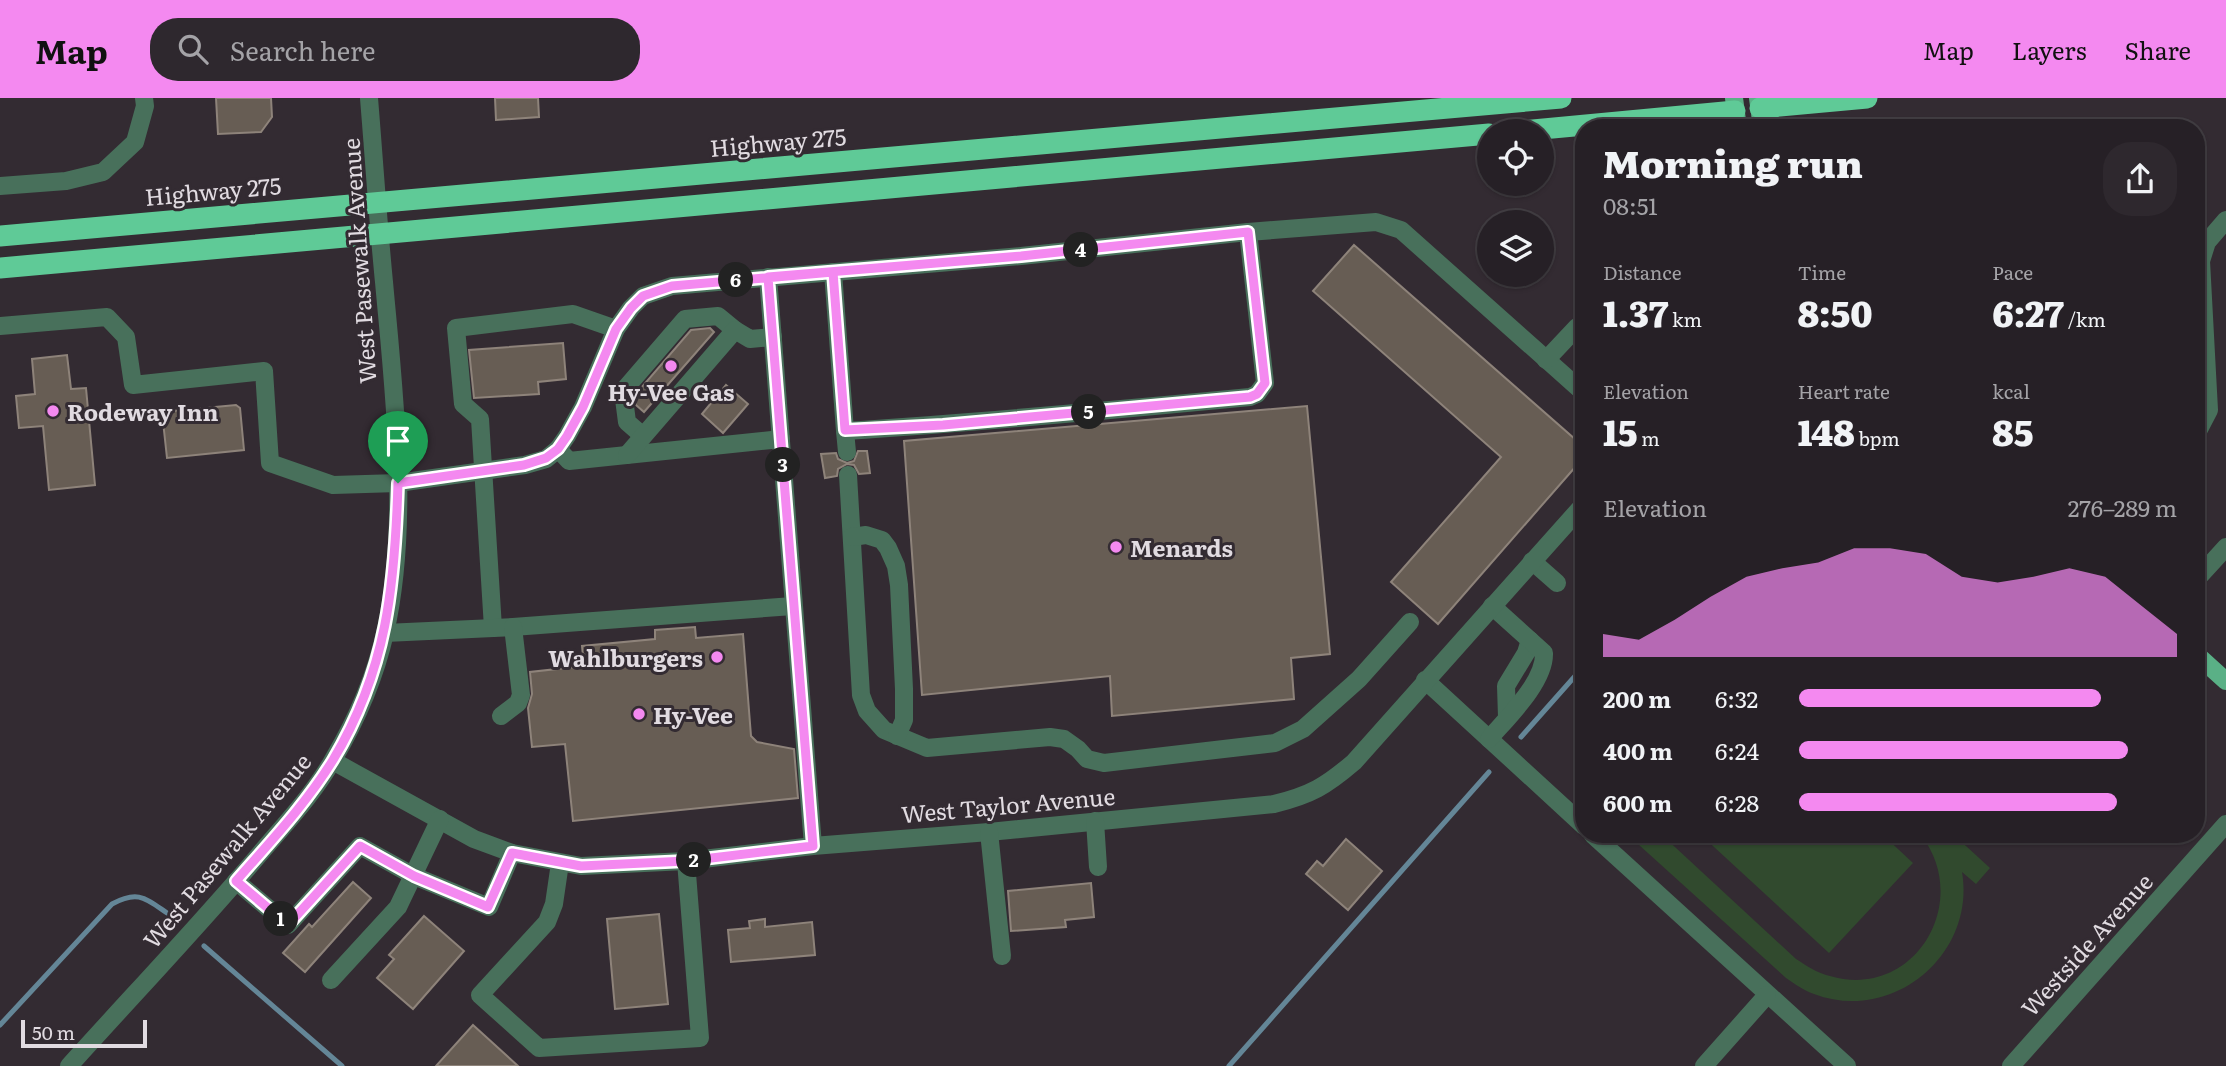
<!DOCTYPE html>
<meta charset="utf-8">
<style>
:root{--surface:#262026;--page:#2e282e;--text:#f1f3f6;--muted:#a4a3a7;--line:#423e43;--accent:#f489f0}
body{margin:0;font-family:Literata,serif;background:var(--page);color:var(--text);height:100vh;display:flex;flex-direction:column;font-size:26px;white-space:nowrap}
*{box-sizing:border-box;margin:0}
p{font-size:23px;color:var(--muted)}
.icon{flex:none;width:38px;height:38px;fill:none;stroke:currentColor;stroke-width:2;stroke-linecap:round;stroke-linejoin:round}
.map{position:relative;flex:1;overflow:hidden}
.sheet{position:absolute;left:1575px;top:21px;width:630px;height:724px;display:flex;flex-direction:column;background:var(--surface);border-radius:28px;box-shadow:0 2px 5px #0004,0 0 0 2px var(--line)}
.sheet>*{flex:none}
.controls{position:absolute;left:1477px;top:21px;display:grid;gap:14px}
.controls a{display:grid;place-items:center;width:77px;height:77px;border-radius:50%;background:var(--surface);box-shadow:0 2px 5px #0004,0 0 0 2px var(--line);font-size:35px}
.scale{position:absolute;left:21px;bottom:18px;width:126px;box-sizing:border-box;padding-left:7px;border:4px solid #e1dbe1;border-top:0;font-size:19px;line-height:24px;white-space:nowrap;color:#e1dbe1;-webkit-text-stroke:5px #332b32;paint-order:stroke}
.pin{position:absolute;display:grid;place-items:center;width:60px;height:60px;color:#fff;margin:-72px -30px;border-radius:50% 50% 50% 0;rotate:-45deg;box-shadow:0 0 7px #0007}
.pin .icon{rotate:45deg}
.km{position:absolute;width:35px;height:35px;margin:-18px;border-radius:50%;background:#222;color:#fff;font-size:19px;line-height:35px;text-align:center}
.round{display:grid;place-items:center;flex:none;width:74px;height:74px;border-radius:28px;background:var(--page)}
.head{display:flex;align-items:center;justify-content:space-between;height:119px;padding:0 28px}
h1{font-size:38px;font-weight:800;line-height:52px}
.stats{display:grid;grid-template-columns:repeat(3,1fr);gap:10px;height:119px;padding:7px 28px}
.stats div{display:grid;align-content:center}
.stats b{font-size:35px;font-weight:800}
.stats small{font-size:19px;font-weight:400}
.stats p{font-size:19px}
.chart{height:196px;padding:14px 28px}
.chart p{display:flex;justify-content:space-between}
.chart svg{width:100%;height:126px;margin-top:7px;fill:var(--accent);opacity:.7}
ul{padding:0 28px;list-style:none;font-size:23px}
li{display:grid;grid-template-columns:112px 84px 1fr;align-items:center;height:52px}
li i{height:18px;border-radius:9px;background:var(--accent)}
header{display:flex;align-items:center;gap:42px;box-sizing:border-box;height:98px;padding:0 35px;background:var(--accent);color:#111}
header strong{font-size:33px}
nav{display:flex;gap:38px;margin-inline-start:auto;font-size:24px}
.search{width:490px;height:63px;background:var(--page);display:flex;align-items:center;gap:18px;box-sizing:border-box;padding:0 24px;border-radius:28px;color:var(--muted);font-size:26px}
.map>svg:first-child{display:block}
</style>
<header>
<strong>Map</strong>
<div class="search"><svg class="icon" aria-label="search" viewBox="0 0 24 24"><circle cx="10" cy="10" r="6"/><path d="M15 15l6 6"/></svg>Search here</div>
<nav><a>Map</a><a>Layers</a><a>Share</a></nav>
</header>
<div class="map">
<svg width="2226" height="968" viewBox="0 0 2226 968">
<rect width="100%" height="100%" fill="#332b32"/>
<!-- green -->
<g fill="#314a2e">
<path d="M1628,737H1662L1796,861C1807,868 1817,875 1830,878C1914,903 1973,804 1921,737H1954L1990,770L1976,786L1962,774C1976,856 1893,926 1814,896C1803,892 1795,886 1786,880Z"/>
<polygon points="1701,737 1883,737 1913,765 1829,855"/>
</g>
<g fill="none" stroke-linecap="round" stroke-linejoin="round">
<!-- stream -->
<g stroke="#648697" stroke-width="5">
<polyline points="1521,639 1584,568"/>
<polyline points="204,848 342,968"/>
<path d="M0,927L112,806C138,792 145,800 167,815"/>
<polyline points="1229,968 1489,674"/>
</g>
</g>
<!-- building -->
<g fill="#675d54" stroke="#8e837a" stroke-width="2">
<polygon points="216,0 271,0 272,19 261,34 218,36"/>
<polygon points="495,0 538,0 539,19 496,22"/>
<polygon points="1354,147 1584,349 1584,359 1438,526 1391,484 1501,359 1313,193"/>
<polygon points="710,230 714,234 644,314 636,307 635,297 691,232"/>
<polygon points="563,245 566,281 538,284 539,296 474,300 469,252"/>
<polygon points="67,257 71,291 86,290 95,387 49,392 43,328 19,330 16,298 35,296 32,261"/>
<polygon points="726,287 748,306 723,335 702,316"/>
<polygon points="236,307 240,310 244,352 167,360 162,314"/>
<polygon points="1307,308 1330,556 1291,560 1294,601 1112,618 1110,578 922,597 904,343"/>
<polygon points="858,353 867,353 870,375 859,376 854,367 847,366 838,371 837,378 825,380 821,356 836,355 838,361 847,365 854,363"/>
<polygon points="695,529 696,540 743,536 751,638 757,644 794,651 798,700 573,723 565,646 532,649 528,610 532,596 530,574 584,568 582,548 655,541 655,532"/>
<polygon points="1346,741 1382,773 1348,812 1306,776 1317,763 1323,768"/>
<polygon points="353,784 371,800 305,874 283,855 309,826 312,829"/>
<polygon points="1091,785 1094,819 1065,822 1066,829 1011,833 1008,793"/>
<polygon points="659,816 668,906 615,911 607,821"/>
<polygon points="424,818 464,853 413,911 377,880 394,861 389,857"/>
<polygon points="765,821 765,829 812,824 815,857 731,864 728,832 750,830 749,823"/>
<polygon points="473,927 518,968 436,968"/>
</g>
<g fill="none" stroke-linecap="round" stroke-linejoin="round">
<!-- minor -->
<g stroke="#48705b" stroke-width="18">
<polyline points="0,88 66,83 103,74 135,44 145,8 144,0"/>
<path d="M833,174L845,333C980,324 1115,312 1250,299L1257,296L1265,285L1248,134"/>
<polyline points="768,179 813,748"/>
<polyline points="0,228 107,219 126,239 133,287 264,273 270,365 333,387 398,385 525,367 546,361 558,351 567,338 583,309 616,231 631,210 643,198 672,188 1021,158 1248,134 1376,124 1401,132 1584,295"/>
<polyline points="1546,262 1577,229 1584,235"/>
<polyline points="845,333 847,354"/>
<polyline points="2196,337 2209,312 2201,163 2207,144 2226,122"/>
<polyline points="643,338 627,324 623,293 685,221 718,218 735,232"/>
<polyline points="558,351 569,363 781,341"/>
<polyline points="627,357 735,232 750,241 773,239"/>
<polyline points="848,377 861,597 867,613 884,632 927,650 1050,639 1064,641 1078,651 1087,661 1104,665 1275,645 1303,631 1359,581 1410,524"/>
<polyline points="852,439 866,437 882,442 888,450 896,468 899,487 904,591 904,622 897,638"/>
<polyline points="1532,463 1557,485"/>
<polyline points="2196,482 2226,449"/>
<polyline points="493,530 480,321 463,306 456,230 573,216 616,231"/>
<polyline points="385,535 513,529 793,508"/>
<polyline points="1425,582 1584,728"/>
<polyline points="501,618 518,605 521,597 513,529"/>
<polyline points="1507,619 1506,588 1526,555 1530,542"/>
<path d="M1489,641C1507,620 1545,584 1544,555L1492,508"/>
<path d="M333,663L474,741L512,755L581,768L686,763L813,748L989,734L1274,706C1311,697 1326,688 1354,664L1584,406"/>
<polyline points="1095,723 1098,769"/>
<polyline points="989,734 1002,858"/>
<polyline points="1593,737 1847,968"/>
<polyline points="560,765 554,806 547,824 480,897 539,950 700,940 686,763"/>
<polyline points="236,783 288,827 360,748 414,778 489,809 512,755"/>
<polyline points="331,882 398,809 440,721"/>
<path d="M69,968C132,898 197,830 258,758C284,727 314,696 334,660C357,621 375,579 385,535C410,425 394,295 384,184C378,123 374,61 369,0"/>
<polyline points="1704,968 1767,897"/>
<polyline points="2011,968 2226,726"/>
</g>
<!-- major -->
<g stroke="#5ab086" stroke-width="18">
<polyline points="1734,0 1738,30"/>
<polyline points="1758,0 1762,30"/>
<polyline points="2196,556 2226,583"/>
</g>
<!-- highway -->
<g stroke="#5fca97" stroke-width="21">
<polyline points="1760,10 1867,0"/>
<polyline points="1522,33 1735,13"/>
<polyline points="0,138 1561,0"/>
<polyline points="0,170 1489,36"/>
</g>
</g>
<g fill="none" stroke-linecap="round" stroke-linejoin="round">
<defs>
<path id="route" d="M398,385C395,487 387,572 333,662C306,706 270,744 236,783L288,827L360,748L414,778L488,809L512,755L581,768L686,763L813,748L768,179L1021,158L1248,134L1265,285L1257,296L1250,299L943,327L845,332L833,174L672,188L643,198L631,210L616,231L583,309L567,338L558,351L546,360L524,367L398,385"/>
</defs>
<!-- route casing -->
<use href="#route" stroke="#fff" stroke-width="14"/>
<!-- route -->
<use href="#route" stroke="#f489f0" stroke-width="9"/>
</g>
<!-- markers -->
<g fill="#f489f0" stroke="#332b32" stroke-width="2.5">
<circle cx="671" cy="268" r="7"/>
<circle cx="53" cy="313" r="7"/>
<circle cx="1116" cy="449" r="7"/>
<circle cx="717" cy="559" r="7"/>
<circle cx="639" cy="616" r="7"/>
</g>
<g text-anchor="middle" dominant-baseline="central" stroke-width="6" stroke-linejoin="round" paint-order="stroke">
<!-- street labels -->
<g font-size="23" fill="#e1dbe1" stroke="#332b32">
<text transform="translate(778 43) rotate(-5)">Highway 275</text>
<text transform="translate(213 92) rotate(-5)">Highway 275</text>
<text transform="translate(358 163) rotate(-94)">West Pasewalk Avenue</text>
<text transform="translate(1008 706) rotate(-5)">West Taylor Avenue</text>
<text transform="translate(226 752) rotate(-50)">West Pasewalk Avenue</text>
<text transform="translate(2086 846) rotate(-48)">Westside Avenue</text>
</g>
<!-- poi labels -->
<g font-size="23" font-weight="bold" fill="#e1dbe1" stroke="#332b32" text-anchor="start">
<text x="671" y="293" text-anchor="middle">Hy-Vee Gas</text>
<text x="67" y="313">Rodeway Inn</text>
<text x="1130" y="449">Menards</text>
<text x="703" y="559" text-anchor="end">Wahlburgers</text>
<text x="653" y="616">Hy-Vee</text>
</g>
</g>
</svg>
<div class="controls">
<a><svg class="icon" aria-label="locate" viewBox="0 0 24 24"><circle cx="12" cy="12" r="6"/><path d="M12 2v4M12 18v4M2 12h4M18 12h4"/></svg></a>
<a><svg class="icon" aria-label="layers" viewBox="0 0 24 24"><path d="M12 4l9 5-9 5-9-5zM3 14l9 5 9-5"/></svg></a>
</div>
<div class="scale">50 m</div>
<div class="pin" style="left:398px;top:385px;background:#1e9e55"><svg class="icon" aria-label="arrive" viewBox="0 0 24 24"><path d="M6 21V4h12l-3 4 3 4H6"/></svg></div>
<b class="km" style="left:281px;top:821px">1</b>
<b class="km" style="left:694px;top:762px">2</b>
<b class="km" style="left:783px;top:367px">3</b>
<b class="km" style="left:1081px;top:152px">4</b>
<b class="km" style="left:1089px;top:314px">5</b>
<b class="km" style="left:736px;top:182px">6</b>
<section class="sheet">
<div class="head"><div><h1>Morning run</h1><p>08:51</p></div><a class="round"><svg class="icon" aria-label="share" viewBox="0 0 24 24"><path d="M12 15V3M7 8l5-5 5 5M5 13v7h14v-7"/></svg></a></div>
<div class="stats">
<div><p>Distance</p><b>1.37<small> km</small></b></div>
<div><p>Time</p><b>8:50</b></div>
<div><p>Pace</p><b>6:27<small> /km</small></b></div>
</div>
<div class="stats">
<div><p>Elevation</p><b>15<small> m</small></b></div>
<div><p>Heart rate</p><b>148<small> bpm</small></b></div>
<div><p>kcal</p><b>85</b></div>
</div>
<div class="chart"><p><span>Elevation</span>276–289 m</p>
<svg viewBox="0 0 160 44" preserveAspectRatio="none"><path d="M0 44V36L10 38L20 31L30 23L40 16L50 13L60 11L70 6L80 6L90 8L100 16L110 18L120 16L130 13L140 16L150 26L160 36V44z"/></svg>
</div>
<ul>
<li><b>200 m</b>6:32<i style="width:80%"></i></li>
<li><b>400 m</b>6:24<i style="width:87%"></i></li>
<li><b>600 m</b>6:28<i style="width:84%"></i></li>
</ul>
</section>
</div>
